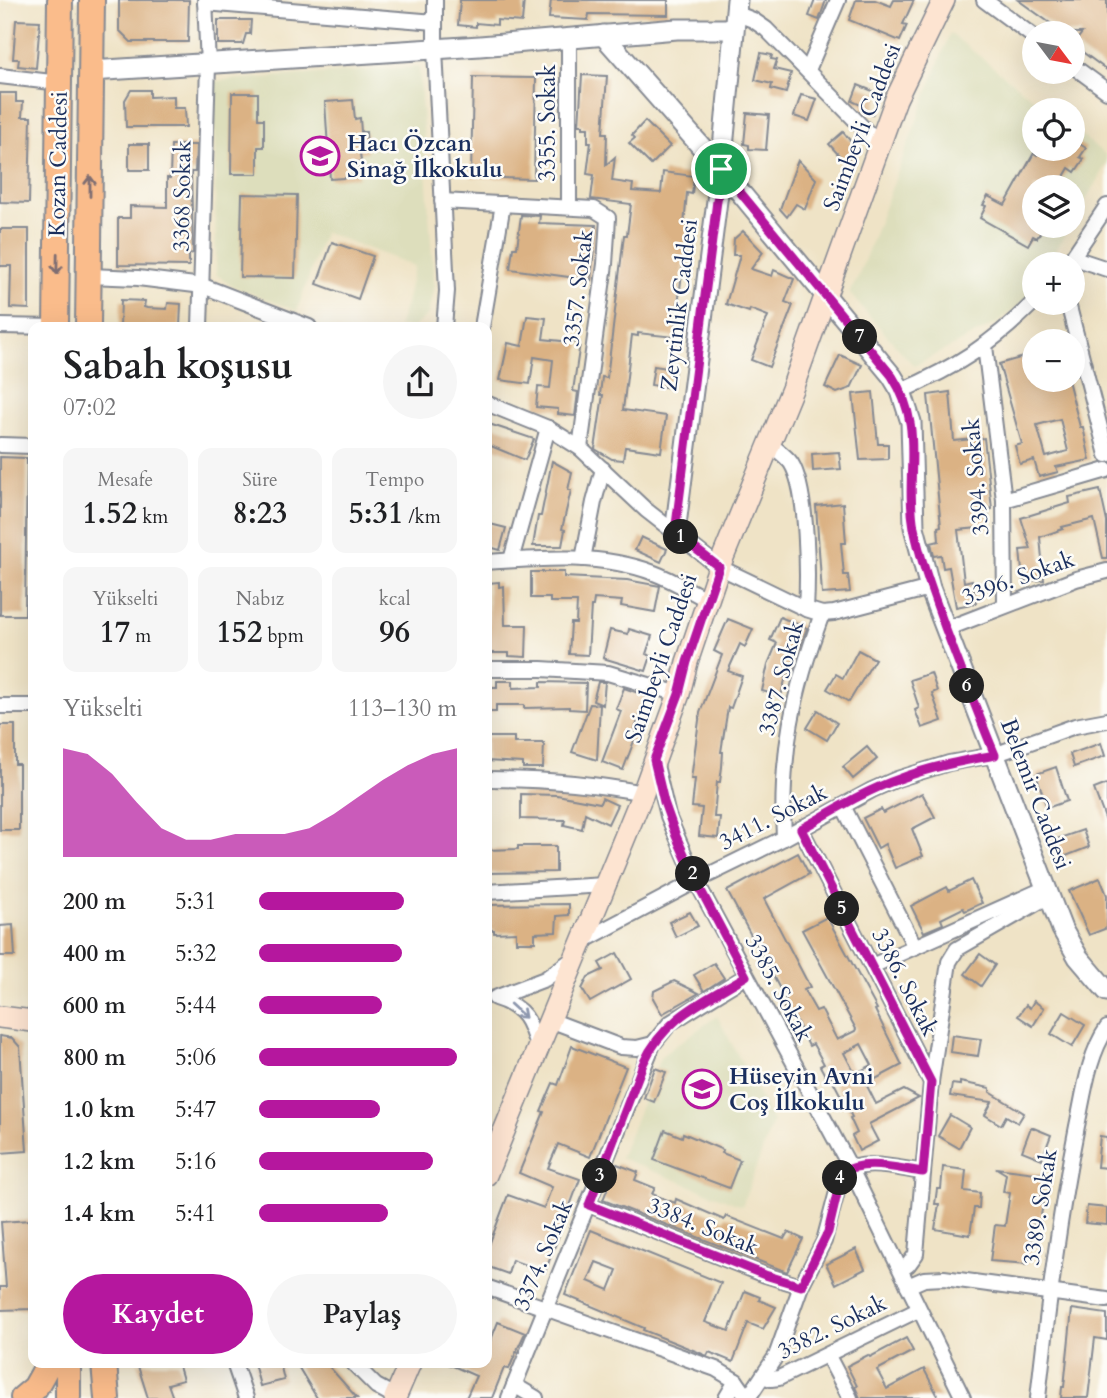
<!DOCTYPE html>
<html lang="tr">
<meta charset="utf-8">
<style>
:root{--surface:#fff;--page:#f6f6f6;--text:#202124;--muted:#757577;--accent:#b5179e}
body{margin:0;font-family:Cardo,serif;background:var(--page);color:var(--text);height:100vh;display:flex;flex-direction:column;font-size:26px;white-space:nowrap}
*{box-sizing:border-box;margin:0}
p{font-size:23px;color:var(--muted)}
.icon{flex:none;width:38px;height:38px;fill:none;stroke:currentColor;stroke-width:2;stroke-linecap:round;stroke-linejoin:round}
.map{position:relative;flex:1;overflow:hidden}
.panel{position:absolute;left:28px;top:322px;width:464px;height:1046px;display:flex;flex-direction:column;background:var(--surface);border-radius:14px;box-shadow:0 7px 28px #0002}
.panel>*{flex:none}
.needle{width:46px;rotate:122deg}
.tools{position:absolute;left:1022px;top:21px;display:grid;gap:14px}
.tools a{display:grid;place-items:center;width:63px;height:63px;border-radius:50%;background:var(--surface);box-shadow:0 7px 28px #0002;font-size:35px}
.pin{position:absolute;display:grid;place-items:center;width:60px;height:60px;color:#fff;margin:-30px;border:4px solid #fff;border-radius:50%;box-shadow:0 2px 7px #0007}
.km{position:absolute;width:35px;height:35px;margin:-18px;border-radius:50%;background:#222;color:#fff;font-size:19px;line-height:35px;text-align:center}
.round{display:grid;place-items:center;flex:none;width:74px;height:74px;border-radius:37px;background:var(--page)}
.summary{display:flex;align-items:center;justify-content:space-between;height:119px;padding:0 35px}
h1{font-size:38px;font-weight:800;line-height:52px}
.stats{display:grid;grid-template-columns:repeat(3,1fr);gap:10px;height:119px;padding:7px 35px}
.stats div{display:grid;align-content:center;border-radius:14px;background:var(--page);text-align:center}
.stats b{font-size:30px;font-weight:800}
.stats small{font-size:19px;font-weight:400}
.stats p{font-size:19px}
.chart{height:196px;padding:14px 35px}
.chart p{display:flex;justify-content:space-between}
.chart svg{width:100%;height:126px;margin-top:7px;fill:var(--accent);opacity:.7}
.cta{display:flex;gap:14px;margin-top:auto;padding:14px 35px}
.cta a{flex:1;height:80px;border-radius:42px;background:var(--accent);color:#fff;font-size:28px;font-weight:800;line-height:80px;text-align:center}
.cta a+a{background:var(--page);color:var(--text)}
ul{padding:0 35px;list-style:none;font-size:23px}
li{display:grid;grid-template-columns:112px 84px 1fr;align-items:center;height:52px}
li i{height:18px;border-radius:9px;background:var(--accent)}
.map>svg:first-child{display:block}
</style>
<div class="map">
<svg width="1107" height="1398" viewBox="0 0 1107 1398">
<rect width="100%" height="100%" fill="#fdfcf7"/>
<filter id="ink" filterUnits="userSpaceOnUse"><feTurbulence type="fractalNoise" baseFrequency=".0143" numOctaves="2"/><feDisplacementMap in="SourceGraphic" scale="14" xChannelSelector="R" yChannelSelector="G"/><feConvolveMatrix kernelMatrix="1 2 1 2 8 2 1 2 1" color-interpolation-filters="sRGB"/></filter>
<filter id="wash" filterUnits="userSpaceOnUse"><feTurbulence type="fractalNoise" baseFrequency=".00686" numOctaves="4" result="noise"/><feDisplacementMap in="SourceGraphic" scale="28" xChannelSelector="R" yChannelSelector="G"/><feGaussianBlur stdDeviation="1.57" result="paint"/><feColorMatrix in="noise" values="0 0 0 0 0 0 0 0 0 0 0 0 0 0 0 0 0 1.4 0 .05"/><feComposite in="paint" operator="in"/></filter>
<g filter="url(#wash)">
<rect width="100%" height="100%" fill="#efe3c6"/>
<!-- built -->
<g fill="#dddebc">
<polygon points="950,33 1048,110 1034,110 1034,149 1073,149 1073,129 1107,156 1107,163 1073,222 1073,187 1034,187 1034,226 1070,226 1048,264 1034,264 1034,288 1031,295 997,323 914,366 849,293 858,277"/>
<polygon points="419,67 434,285 428,314 414,327 398,327 406,304 414,266 324,232 297,311 230,285 216,274 214,81"/>
<polygon points="717,1016 773,1121 742,1206 620,1158 661,1056"/>
</g>
<g id="blocks">
<!-- building -->
<g fill="#dbb284" fill-rule="evenodd">
<polygon points="119,0 189,0 188,42 131,42 119,30"/>
<polygon points="460,0 524,0 522,22 497,20 497,25 476,23 476,27 458,25"/>
<polygon points="551,0 668,0 668,15 589,14 588,20 549,18"/>
<polygon points="815,0 826,0 819,20 809,16"/>
<polygon points="856,0 875,0 891,6 894,0 914,0 903,24 907,25 900,41 849,20"/>
<polygon points="1018,0 1107,0 1107,70 1073,45 1082,33 1064,33"/>
<polygon points="16,20 40,21 36,68 18,66 19,59 13,59"/>
<polygon points="218,20 251,20 250,34 246,34 243,44 218,44"/>
<polygon points="761,53 772,55 771,59 777,60 774,69 791,73 786,93 771,89 772,84 755,80"/>
<polygon points="582,75 607,76 603,133 607,133 606,165 615,157 612,181 633,184 632,191 661,193 663,172 694,176 692,194 687,193 684,225 688,225 674,337 638,333 638,336 632,335 623,410 666,416 661,452 625,447 623,460 612,459 595,449 603,395 600,395 602,377 607,378 624,235 627,235 631,204 591,199 594,175 587,174 591,142 588,142 588,128 583,128 583,125 579,125"/>
<polygon points="473,77 536,78 534,179 471,177"/>
<polygon points="858,85 880,94 872,115 861,111 863,106 852,101"/>
<polygon points="131,90 150,90 150,97 174,96 174,108 185,108 186,127 126,127 125,100"/>
<polygon points="0,93 16,93 16,102 23,102 22,117 31,117 29,203 0,202"/>
<polygon points="232,93 258,93 258,119 264,119 264,147 258,147 258,174 231,174"/>
<polygon points="801,95 817,99 809,121 794,116"/>
<polygon points="353,100 355,119 360,118 361,132 366,132 367,152 360,153 361,162 357,162 358,177 330,179 325,102"/>
<polygon points="747,113 769,115 766,150 749,149 749,145 744,144"/>
<polygon points="645,121 670,146 651,165 629,143 635,138 632,135"/>
<polygon points="843,132 858,150 845,162 829,144"/>
<polygon points="1073,140 1086,148 1080,157 1084,159 1075,172 1069,168 1058,187 1034,187 1034,226 1044,226 1037,238 1033,236 1028,245 980,218 986,206 983,205 988,196 1005,205 1034,153 1037,155 1040,149 1073,149"/>
<rect x="129" y="144" width="20" height="26"/>
<polygon points="171,145 196,145 195,172 191,172 193,253 189,254 189,266 118,265 118,218 130,218 130,206 167,207 167,178 170,178"/>
<polygon points="798,160 816,179 805,209 796,204 787,217 780,209"/>
<polygon points="242,194 297,195 295,278 240,277"/>
<polygon points="521,215 540,216 539,223 596,225 591,280 510,269 513,248 517,248"/>
<polygon points="0,229 29,229 29,309 10,308 11,266 0,266"/>
<polygon points="743,231 763,252 751,269 772,276 774,270 794,279 785,302 793,305 769,367 751,360 768,316 750,309 749,312 726,304 740,255 733,255 734,239"/>
<polygon points="332,242 373,256 358,299 317,284"/>
<polygon points="121,300 145,301 144,307 147,308 167,309 168,303 181,304 180,327 120,327"/>
<polygon points="527,316 546,318 543,339 580,343 573,391 578,392 575,416 558,414 558,409 536,407 538,387 550,388 553,360 534,357 530,384 500,380 508,343 522,346"/>
<path d="M1034,354V380H1068L1080,427H1083L1090,460L1056,467L1058,472L1039,477L1034,460L1020,464L1015,446L1022,444L999,364ZM1060,419L1068,451L1046,457L1037,425Z"/>
<polygon points="840,355 862,365 851,388 837,393 825,387"/>
<polygon points="654,366 675,369 672,388 651,385"/>
<polygon points="873,392 878,444 888,444 888,459 860,460 853,394"/>
<polygon points="950,392 954,441 984,438 992,509 988,510 989,527 958,530 964,582 972,580 976,603 956,607 949,567 943,568 941,555 934,556 931,543 939,541 938,527 941,526 928,395"/>
<polygon points="486,423 534,439 525,460 486,444"/>
<polygon points="839,452 841,469 813,471 812,454"/>
<polygon points="0,457 27,458 25,615 0,615"/>
<polygon points="552,461 572,472 568,490 571,490 562,529 565,530 562,546 533,546 538,516 541,516"/>
<polygon points="1100,490 1107,522 1107,558 1103,558 1094,519 1062,527 1063,529 1040,537 1044,580 1023,581 1020,550 1031,549 1021,518 1070,503 1069,497"/>
<polygon points="843,503 846,543 841,543 844,575 848,575 850,592 822,594 816,506"/>
<polygon points="486,523 506,528 500,550 486,546"/>
<polygon points="641,537 667,549 661,562 635,550"/>
<polygon points="531,572 564,572 564,577 627,580 660,586 655,612 621,606 622,601 594,599 593,606 591,606 588,655 569,654 571,623 576,623 577,602 550,602 550,598 531,598"/>
<polygon points="499,582 499,587 504,586 505,625 527,625 526,657 509,656 509,653 486,653 486,623 489,623 488,583"/>
<polygon points="780,617 807,628 790,673 787,672 781,696 762,691 768,664 777,643 770,640"/>
<polygon points="728,619 753,629 745,647 740,644 728,671 742,676 731,708 728,707 721,752 723,752 722,767 720,782 717,782 714,817 720,817 718,838 699,836 702,808 692,807 695,779 691,779 700,713 722,655 714,651"/>
<polygon points="629,629 652,636 646,654 651,656 646,671 603,658 610,630 628,634"/>
<polygon points="858,650 875,659 849,702 827,689 836,674 843,678"/>
<polygon points="931,673 937,691 932,693 942,721 922,728 915,710 919,708 910,680"/>
<polygon points="497,681 513,681 513,688 541,687 541,682 586,683 585,710 569,709 569,707 524,708 524,705 496,705 496,712 486,712 486,687 497,687"/>
<polygon points="598,682 605,682 603,705 593,701"/>
<polygon points="624,688 647,696 634,732 637,733 623,770 602,762 621,711 616,709"/>
<polygon points="590,704 600,705 597,760 572,752"/>
<polygon points="818,710 837,723 827,740 807,728"/>
<polygon points="0,725 15,725 15,764 19,764 19,830 0,830"/>
<polygon points="486,737 514,737 514,743 544,743 543,768 523,768 523,763 486,761"/>
<polygon points="1101,743 1105,756 1074,767 1070,754"/>
<polygon points="867,747 877,759 853,779 843,767"/>
<polygon points="1056,767 1067,801 1047,808 1036,774"/>
<polygon points="1107,784 1107,821 1106,821 1094,789"/>
<polygon points="922,793 935,817 912,829 923,856 895,868 885,844 878,848 863,818 881,809 883,813"/>
<polygon points="521,794 557,795 600,803 602,798 617,805 608,824 585,813 582,829 564,825 565,820 521,819"/>
<polygon points="1083,830 1089,847 1061,858 1054,840"/>
<polygon points="518,846 556,846 556,872 486,873 486,850 518,849"/>
<path d="M798,853L809,874L764,899L810,987L804,990L816,1011L821,1009L837,1040L855,1031L856,1029L802,930L827,917L877,1009L875,1010L902,1065L866,1084L876,1104L904,1090L919,1098L869,1124L878,1141L859,1151L852,1136L857,1133L850,1118L852,1117L830,1075L826,1077L820,1066L824,1064L813,1044L809,1046L792,1013L788,1015L781,1003L786,1000L727,891ZM861,1044L872,1065L855,1074L844,1053Z"/>
<polygon points="1100,878 1107,895 1107,928 1089,935 1069,891"/>
<polygon points="971,880 982,903 965,911 963,908 941,919 943,924 924,932 911,906 947,887 949,891"/>
<polygon points="569,904 569,915 557,916 556,932 535,933 535,942 516,942 516,932 494,933 494,930 486,930 486,905"/>
<polygon points="690,912 698,926 676,937 669,922"/>
<polygon points="13,925 15,956 0,956 0,926"/>
<polygon points="617,953 631,979 590,1002 582,989 588,977 603,970 599,963"/>
<polygon points="980,954 995,965 981,986 965,974"/>
<polygon points="714,963 724,978 704,991 694,975"/>
<polygon points="674,981 699,993 662,1014 653,998 654,991"/>
<polygon points="1034,1001 1044,1008 1033,1026 1018,1016 1026,1005 1030,1008"/>
<polygon points="1064,1012 1085,1025 1072,1047 1051,1034"/>
<polygon points="952,1035 981,1039 978,1056 950,1052"/>
<polygon points="0,1036 12,1038 20,1047 27,1151 0,1153"/>
<polygon points="572,1046 626,1067 590,1157 558,1144 548,1168 580,1179 545,1272 512,1260 508,1274 486,1266 486,1253 508,1195 544,1208 552,1187 519,1173 544,1112 541,1111 553,1083 558,1085"/>
<polygon points="655,1068 666,1072 654,1102 644,1098"/>
<polygon points="960,1082 990,1088 990,1092 1024,1113 1018,1123 1006,1116 1001,1125 985,1115 992,1102 950,1096 952,1084 960,1085"/>
<polygon points="950,1115 970,1127 959,1148 938,1136"/>
<polygon points="1031,1127 1051,1135 1042,1159 1022,1151"/>
<polygon points="665,1130 682,1137 683,1133 723,1150 722,1153 740,1160 729,1188 654,1160"/>
<polygon points="1100,1136 1107,1137 1107,1168 1097,1167"/>
<polygon points="617,1164 638,1172 635,1180 655,1188 652,1194 675,1203 676,1199 724,1220 726,1216 784,1239 788,1232 803,1239 787,1272 603,1200"/>
<polygon points="943,1167 966,1170 964,1191 980,1193 979,1208 974,1208 970,1235 935,1229 939,1204 935,1204 937,1189 941,1189"/>
<polygon points="996,1168 1044,1174 1040,1203 1043,1203 1040,1222 1034,1221 1028,1264 990,1261 995,1225 1005,1226 1010,1193 1003,1192 1006,1174"/>
<polygon points="1087,1206 1107,1208 1107,1225 1085,1223"/>
<polygon points="30,1220 33,1309 0,1310 0,1287 6,1287 1,1222"/>
<path d="M591,1230L721,1283L705,1322L729,1331L745,1291L760,1297L759,1300L776,1307L763,1329L748,1323L733,1362L709,1352L707,1356L698,1352L643,1330L644,1328L565,1295ZM596,1262L617,1270L609,1290L588,1281Z"/>
<polygon points="856,1249 865,1269 836,1284 826,1264"/>
<polygon points="1072,1309 1107,1314 1107,1340 1095,1338 1088,1398 1061,1398 1062,1387 1064,1387"/>
<polygon points="498,1322 525,1333 517,1350 509,1369 504,1368 492,1398 466,1398 476,1376 446,1363 486,1363 486,1344 489,1345"/>
<polygon points="906,1338 913,1351 877,1370 887,1389 924,1369 939,1398 860,1398 855,1387 857,1386 847,1366 868,1355 870,1357"/>
<polygon points="137,1363 178,1363 183,1380 168,1384 173,1398 148,1398"/>
<polygon points="254,1363 280,1363 284,1380 260,1386"/>
<polygon points="296,1363 326,1363 357,1398 317,1398"/>
</g>
</g>
</g>
<g filter="url(#ink)">
<use href="#blocks" fill-opacity="0" stroke="#858992" stroke-width="2"/>
<g fill="none" stroke-linecap="round" stroke-linejoin="round">
<defs>
<g id="minor">
<polyline points="435,0 435,49 447,291 444,327"/>
<polyline points="984,0 1034,37"/>
<polyline points="205,3 435,22"/>
<polyline points="735,13 753,20 766,29 880,145"/>
<polyline points="1073,66 1107,91"/>
<polyline points="808,70 838,0"/>
<polyline points="0,76 60,83"/>
<polyline points="442,201 594,209 608,218 605,264 580,448"/>
<polyline points="569,207 569,39"/>
<polyline points="1074,258 1107,269"/>
<polyline points="1068,264 1107,206"/>
<polyline points="89,276 138,278 203,286 309,327"/>
<polyline points="1068,303 1107,455"/>
<polyline points="0,326 56,327"/>
<polyline points="200,327 208,65 205,0"/>
<polyline points="482,327 503,204"/>
<polyline points="985,346 1004,500 1005,605"/>
<path d="M901,391C956,367 992,344 1034,302"/>
<polyline points="486,403 548,428 580,448 646,510 719,567 806,609 822,614 834,613 930,588"/>
<polyline points="0,445 33,446"/>
<path d="M771,445C777,450 786,456 791,463C808,490 808,576 806,609"/>
<polyline points="1004,500 1107,470"/>
<polyline points="583,559 594,502 603,469"/>
<polyline points="511,560 548,428"/>
<path d="M486,562C542,558 601,553 654,573C673,580 690,591 708,600"/>
<polyline points="946,629 1076,579 1107,571"/>
<polyline points="486,669 541,669 608,673 679,694"/>
<polyline points="0,706 33,706"/>
<polyline points="655,761 668,816 696,881 850,1167 963,1398"/>
<path d="M486,779C539,779 591,783 643,793"/>
<polyline points="843,806 915,947"/>
<polyline points="801,829 931,1082"/>
<path d="M784,838C780,753 793,693 822,614"/>
<polyline points="486,892 605,885"/>
<polyline points="581,942 696,881 784,838 872,790 897,779 949,763 994,755 1075,726 1107,720"/>
<polyline points="872,966 1046,888"/>
<polyline points="550,1020 621,1047 637,1048 653,1044"/>
<path d="M538,1049C530,1021 525,1007 495,998L545,979L573,959"/>
<polyline points="589,1205 765,1275 801,1286"/>
<polyline points="901,1268 908,1265 916,1254 931,1082 949,962 957,949 1049,896"/>
<polyline points="908,1286 924,1279 944,1278 1107,1300"/>
<polyline points="486,1287 716,1369 736,1381 748,1398"/>
<polyline points="828,1356 850,1398"/>
<polyline points="234,1363 246,1398"/>
<polyline points="353,1363 376,1386 396,1397"/>
<polyline points="763,1376 771,1379 779,1378 918,1310"/>
<polyline points="514,1385 536,1398"/>
<polyline points="509,1398 653,1044 670,1023 746,976"/>
<polyline points="726,1398 736,1381"/>
<path d="M748,1398L776,1356L801,1286L824,1241L842,1173C864,1158 899,1169 923,1172"/>
<path d="M1038,1398C1048,1307 1059,1216 1077,1126C1084,1094 1088,1056 1107,1028"/>
</g>
<g id="tertiary">
<polyline points="603,35 721,169 892,376 901,391 911,422 914,527 930,588 1062,929 1078,957 1107,991"/>
<polyline points="91,71 480,46 677,29 733,29"/>
<polyline points="675,533 721,169 737,0"/>
</g>
<g id="secondary">
<polyline points="0,1017 33,1021"/>
<polyline points="486,1175 643,793 679,694 687,662 719,567 792,389 896,99 944,0"/>
<polyline points="395,1398 410,1363"/>
</g>
<g id="trunk">
<polyline points="56,327 60,0"/>
<polyline points="88,327 92,0"/>
<polyline points="68,1363 68,1398"/>
<polyline points="104,1363 107,1398"/>
<polyline points="23,1398 35,1388 49,1363"/>
</g>
</defs>
<!-- minor casing -->
<use href="#minor" stroke="#858992" stroke-width="18"/>
<!-- tertiary casing -->
<use href="#tertiary" stroke="#858992" stroke-width="23"/>
<!-- secondary casing -->
<use href="#secondary" stroke="#858992" stroke-width="24"/>
<!-- trunk casing -->
<use href="#trunk" stroke="#858992" stroke-width="28"/>
<!-- minor -->
<use href="#minor" stroke="#fff" stroke-width="14"/>
<!-- tertiary -->
<use href="#tertiary" stroke="#fff" stroke-width="19"/>
<!-- secondary -->
<use href="#secondary" stroke="#fde4d1" stroke-width="21"/>
<!-- trunk -->
<use href="#trunk" stroke="#fabc8b" stroke-width="24"/>
</g>
<!-- one-way arrows -->
<defs><path id="oneway-shaft" d="M-6 0H5M1.5-3L5.5 0L1.5 3" fill="none" stroke-width="1.6" stroke-linecap="round" stroke-linejoin="round" transform="scale(1.75)"/></defs>
<g stroke="#7f6e72">
<use href="#oneway-shaft" transform="translate(90 186) rotate(-90)"/>
<use href="#oneway-shaft" transform="translate(57 264) rotate(91)"/>
</g>
<use stroke="#8d97ae" href="#oneway-shaft" transform="translate(518 1011) rotate(42)"/>
</g>
<g fill="none" stroke-linecap="round" stroke-linejoin="round" filter="url(#ink)">
<defs>
<path id="route" d="M721,169L892,376C926,429 904,472 914,528C921,563 934,596 946,630C962,672 978,714 995,755C962,761 930,767 899,779C864,791 833,811 801,829L931,1082L923,1172C899,1169 863,1158 842,1173L828,1232L801,1286L765,1275L589,1205L643,1064C664,1017 705,1001 746,976L696,881L676,836L664,802L654,760L679,694L687,662L719,567L675,533Z"/>
</defs>
<!-- route casing -->
<use href="#route" stroke="#fff" stroke-width="14"/>
<!-- route -->
<use href="#route" stroke="#b5179e" stroke-width="9"/>
</g>
<!-- icons -->
<defs>
<symbol id="school-ring" viewBox="-11 -11 22 22"><circle r="9.5" fill="#fdfcf7" stroke="#b5179e" stroke-width="1.5"/><path d="M0-5L7-2L0 1L-7-2ZM-4 1L0 2.5L4 1V4Q0 6-4 4Z" fill="#b5179e"/></symbol>
</defs>
<g fill-rule="evenodd">
<use href="#school-ring" x="298" y="134" width="44" height="44"/>
<use href="#school-ring" x="680" y="1067" width="44" height="44"/>
</g>
<g text-anchor="middle" dominant-baseline="central" stroke-width="5" stroke-linejoin="round" paint-order="stroke">
<!-- street labels -->
<g font-size="23" fill="#1b2f5e" stroke="#fdfcf7">
<text transform="translate(547 123) rotate(-90)">3355. Sokak</text>
<text transform="translate(862 127) rotate(-69)">Saimbeyli Caddesi</text>
<text transform="translate(58 164) rotate(-89)">Kozan Caddesi</text>
<text transform="translate(182 196) rotate(-89)">3368 Sokak</text>
<text transform="translate(578 288) rotate(-83)">3357. Sokak</text>
<text transform="translate(679 305) rotate(-83)">Zeytinlik Caddesi</text>
<text transform="translate(976 477) rotate(-95)">3394. Sokak</text>
<text transform="translate(1018 578) rotate(-20)">3396. Sokak</text>
<text transform="translate(661 658) rotate(-71)">Saimbeyli Caddesi</text>
<text transform="translate(781 678) rotate(-75)">3387. Sokak</text>
<text transform="translate(1036 794) rotate(69)">Belemir Caddesi</text>
<text transform="translate(773 817) rotate(-27)">3411. Sokak</text>
<text transform="translate(905 982) rotate(63)">3386. Sokak</text>
<text transform="translate(779 988) rotate(62)">3385. Sokak</text>
<text transform="translate(1040 1207) rotate(-81)">3389. Sokak</text>
<text transform="translate(703 1226) rotate(22)">3384. Sokak</text>
<text transform="translate(543 1255) rotate(-67)">3374. Sokak</text>
<text transform="translate(832 1327) rotate(-26)">3382. Sokak</text>
</g>
<!-- poi labels -->
<g font-size="23" font-weight="bold" fill="#1b2f5e" stroke="#fdfcf7" text-anchor="start">
<text x="347" y="143">Hacı Özcan<tspan x="347" dy="26">Sinağ İlkokulu</tspan></text>
<text x="729" y="1076">Hüseyin Avni<tspan x="729" dy="26">Coş İlkokulu</tspan></text>
</g>
</g>
</svg>
<div class="tools">
<a><svg class="needle" viewBox="-14 -14 28 28"><path d="M0-13l5 13h-10z" fill="#e53935"/><path d="M0 13l5-13h-10z" fill="#757577"/></svg></a>
<a><svg class="icon" aria-label="locate" viewBox="0 0 24 24"><circle cx="12" cy="12" r="6"/><path d="M12 2v4M12 18v4M2 12h4M18 12h4"/></svg></a>
<a><svg class="icon" aria-label="layers" viewBox="0 0 24 24"><path d="M12 4l9 5-9 5-9-5zM3 14l9 5 9-5"/></svg></a>
<a>+</a>
<a>−</a>
</div>
<div class="pin" style="left:721px;top:169px;background:#1e9e55"><svg class="icon" aria-label="arrive" viewBox="0 0 24 24"><path d="M6 21V4h12l-3 4 3 4H6"/></svg></div>
<b class="km" style="left:681px;top:537px">1</b>
<b class="km" style="left:693px;top:874px">2</b>
<b class="km" style="left:600px;top:1176px">3</b>
<b class="km" style="left:840px;top:1178px">4</b>
<b class="km" style="left:842px;top:909px">5</b>
<b class="km" style="left:967px;top:686px">6</b>
<b class="km" style="left:860px;top:337px">7</b>
<section class="panel">
<div class="summary"><div><h1>Sabah koşusu</h1><p>07:02</p></div><a class="round"><svg class="icon" aria-label="share" viewBox="0 0 24 24"><path d="M12 15V3M7 8l5-5 5 5M5 13v7h14v-7"/></svg></a></div>
<div class="stats">
<div><p>Mesafe</p><b>1.52<small> km</small></b></div>
<div><p>Süre</p><b>8:23</b></div>
<div><p>Tempo</p><b>5:31<small> /km</small></b></div>
</div>
<div class="stats">
<div><p>Yükselti</p><b>17<small> m</small></b></div>
<div><p>Nabız</p><b>152<small> bpm</small></b></div>
<div><p>kcal</p><b>96</b></div>
</div>
<div class="chart"><p><span>Yükselti</span>113–130 m</p>
<svg viewBox="0 0 160 44" preserveAspectRatio="none"><path d="M0 44V6L10 8L20 15L30 25L40 34L50 38L60 38L70 36L80 36L90 36L100 34L110 29L120 23L130 17L140 12L150 8L160 6V44z"/></svg>
</div>
<ul>
<li><b>200 m</b>5:31<i style="width:73%"></i></li>
<li><b>400 m</b>5:32<i style="width:72%"></i></li>
<li><b>600 m</b>5:44<i style="width:62%"></i></li>
<li><b>800 m</b>5:06<i style="width:100%"></i></li>
<li><b>1.0 km</b>5:47<i style="width:61%"></i></li>
<li><b>1.2 km</b>5:16<i style="width:88%"></i></li>
<li><b>1.4 km</b>5:41<i style="width:65%"></i></li>
</ul>
<div class="cta"><a>Kaydet</a><a>Paylaş</a></div>
</section>
</div>
